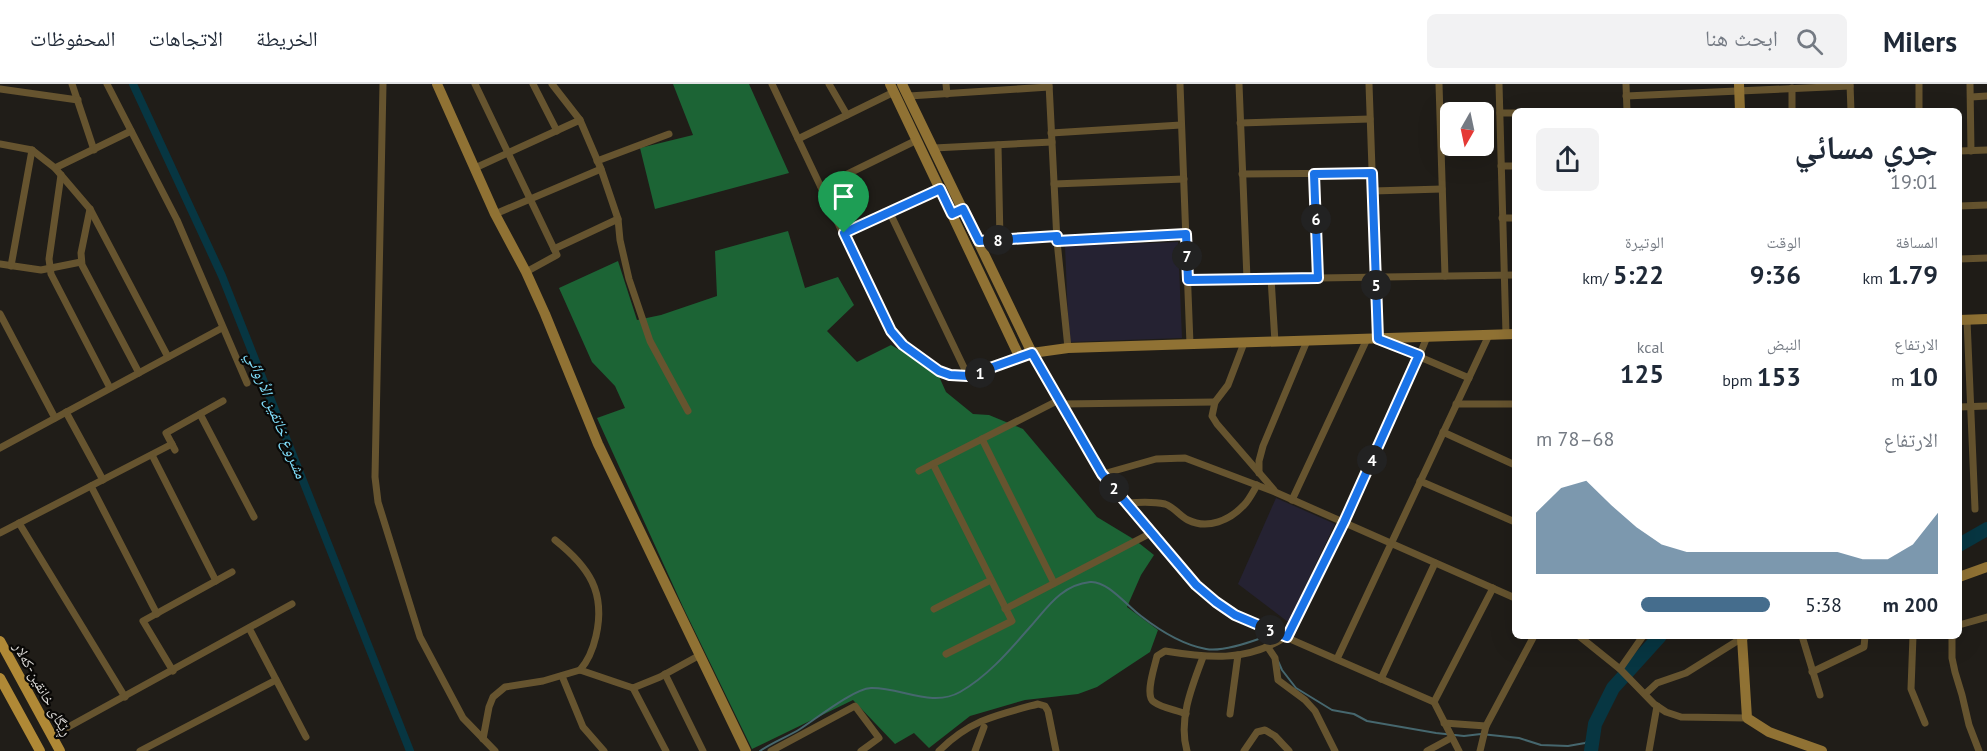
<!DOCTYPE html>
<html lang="ar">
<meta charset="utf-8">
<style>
:root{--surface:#fff;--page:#f2f2f3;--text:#1f2937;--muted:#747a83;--line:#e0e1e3;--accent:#456d8d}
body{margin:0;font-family:"PT Sans","Noto Naskh Arabic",sans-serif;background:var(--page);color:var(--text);direction:rtl;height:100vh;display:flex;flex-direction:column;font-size:22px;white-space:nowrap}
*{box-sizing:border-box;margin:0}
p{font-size:20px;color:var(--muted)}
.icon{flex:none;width:33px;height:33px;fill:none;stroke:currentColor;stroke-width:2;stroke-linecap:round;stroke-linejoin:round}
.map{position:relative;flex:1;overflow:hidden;direction:ltr}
.side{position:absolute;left:1512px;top:24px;width:450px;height:531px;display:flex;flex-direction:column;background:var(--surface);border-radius:9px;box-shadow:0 6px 24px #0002;direction:rtl}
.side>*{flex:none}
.needle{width:39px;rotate:189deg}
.controls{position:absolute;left:1440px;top:18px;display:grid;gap:12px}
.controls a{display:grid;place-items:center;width:54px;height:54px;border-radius:9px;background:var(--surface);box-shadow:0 6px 24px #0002;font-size:30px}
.pin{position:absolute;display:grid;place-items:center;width:51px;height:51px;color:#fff;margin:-62px -26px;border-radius:50% 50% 50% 0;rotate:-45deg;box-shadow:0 0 6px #0007}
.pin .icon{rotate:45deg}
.km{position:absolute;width:30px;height:30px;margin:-15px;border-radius:50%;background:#222;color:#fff;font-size:16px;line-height:30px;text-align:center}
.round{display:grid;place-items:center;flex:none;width:63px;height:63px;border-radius:9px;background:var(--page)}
.head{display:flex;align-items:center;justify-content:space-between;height:102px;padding:0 24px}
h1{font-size:33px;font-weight:800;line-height:45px}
.metrics{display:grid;grid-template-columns:repeat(3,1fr);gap:9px;height:102px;padding:6px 24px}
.metrics div{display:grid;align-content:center}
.metrics b{font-size:26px;font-weight:800}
.metrics small{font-size:16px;font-weight:400}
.metrics p{font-size:16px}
.chart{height:168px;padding:12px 24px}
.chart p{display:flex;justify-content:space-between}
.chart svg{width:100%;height:108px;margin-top:6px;fill:var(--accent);opacity:.7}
ul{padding:0 24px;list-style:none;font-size:20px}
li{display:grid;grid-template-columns:96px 72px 1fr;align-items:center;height:45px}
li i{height:15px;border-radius:8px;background:var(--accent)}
header{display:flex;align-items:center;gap:36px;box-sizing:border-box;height:84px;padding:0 30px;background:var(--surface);border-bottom:2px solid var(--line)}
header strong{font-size:28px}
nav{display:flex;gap:33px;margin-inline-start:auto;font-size:21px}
.search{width:420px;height:54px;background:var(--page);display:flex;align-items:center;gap:15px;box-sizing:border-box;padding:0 21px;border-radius:9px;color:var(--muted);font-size:22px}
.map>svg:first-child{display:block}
</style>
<header>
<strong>Milers</strong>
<div class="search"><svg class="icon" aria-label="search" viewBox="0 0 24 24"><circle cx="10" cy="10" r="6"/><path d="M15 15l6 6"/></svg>ابحث هنا</div>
<nav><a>الخريطة</a><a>الاتجاهات</a><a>المحفوظات</a></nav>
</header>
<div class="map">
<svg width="1987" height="667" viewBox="0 0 1987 667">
<rect width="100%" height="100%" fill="#201d18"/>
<!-- education -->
<g fill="#252232">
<polygon points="1178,158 1182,254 1069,258 1065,162"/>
<polygon points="1276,414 1335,440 1288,538 1238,500"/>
</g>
<!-- forest -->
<g fill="#1c6435">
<polygon points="673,0 749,0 789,89 655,125 640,64 693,51"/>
<polygon points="788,147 805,204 838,193 854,221 827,247 857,278 891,261 937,288 946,308 973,330 989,331 1023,345 1097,433 1135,456 1154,471 1141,491 1127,523 1158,546 1150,568 1097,603 1078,610 1025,616 970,632 929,664 914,649 895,660 853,616 752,665 683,523 597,334 625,324 615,302 592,278 559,204 618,177 637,236 661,231 717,212 715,167"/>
</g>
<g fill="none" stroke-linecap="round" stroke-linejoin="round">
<!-- stream -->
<g stroke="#46676e" stroke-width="2">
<polyline points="1278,577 1282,586 1296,604 1332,626 1354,630 1367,637 1436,649 1464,652 1481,650 1519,654 1541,661 1568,662 1585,659 1593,653"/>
<path d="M760,667C773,658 787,653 800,645C816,635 853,605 871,604C900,603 932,624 960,608C988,592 1009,567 1030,543C1047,524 1061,501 1090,498C1107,496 1128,523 1141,532C1159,546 1184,561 1206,565C1223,568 1248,559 1264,553L1271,558"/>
</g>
<!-- canal -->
<polyline stroke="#073642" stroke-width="8" points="133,0 222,192 410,667"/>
<!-- river -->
<g stroke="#073642" stroke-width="14">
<polyline points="1959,461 1987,445"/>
<polyline points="1591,667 1595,640 1613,604 1660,552"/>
</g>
<!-- street -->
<g stroke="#66542f" stroke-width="7">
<polyline points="72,0 94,66"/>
<polyline points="107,0 177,136 247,299"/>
<polyline points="383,0 375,393 378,418 420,553 463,634 495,667"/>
<polyline points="475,0 557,171 526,188"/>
<polyline points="533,0 557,47"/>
<polyline points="552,0 580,36 601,85 618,135 620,156 629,195 650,257 688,327"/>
<path d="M772,0L884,236C893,251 904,262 919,273C961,305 975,290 1020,274"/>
<polyline points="829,0 847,31"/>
<polyline points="946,0 947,10"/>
<polyline points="1049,0 1057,157 1068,264"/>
<polyline points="1180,0 1190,260"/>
<polyline points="1239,0 1247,195"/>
<polyline points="1369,0 1378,255 1469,294"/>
<polyline points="1439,0 1445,192"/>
<polyline points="1499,0 1506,250"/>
<polyline points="1626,0 1627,27"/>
<polyline points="1850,0 1851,27"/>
<polyline points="1919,0 1919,27"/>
<polyline points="1970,0 1971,67"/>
<polyline points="1792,4 1792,27"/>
<polyline points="0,5 78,16"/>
<polyline points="909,12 1049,3"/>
<polyline points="1626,12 1850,2"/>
<polyline points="1971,13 1987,12"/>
<polyline points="1500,29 1515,29"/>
<polyline points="1240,39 1370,35"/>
<polyline points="1051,49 1181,41"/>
<polyline points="798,55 894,8"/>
<polyline points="0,60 32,66 55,84 90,125 168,273"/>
<polyline points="998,61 1000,156"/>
<polyline points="934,64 1052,58"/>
<polyline points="1959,67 1987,66"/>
<polyline points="597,77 669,50"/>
<polyline points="1501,82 1515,82"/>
<polyline points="55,84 131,47"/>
<polyline points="475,84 580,36"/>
<polyline points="1242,90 1372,89"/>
<polyline points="1315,90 1319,194"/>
<polyline points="61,91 49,175 51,190 110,304"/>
<polyline points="1054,100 1184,95"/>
<polyline points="821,103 917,56"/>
<polyline points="1373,107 1442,105"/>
<polyline points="1959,122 1987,121"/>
<polyline points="90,125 81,169 82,181 139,289"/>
<polyline points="889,127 968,292"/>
<polyline points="495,130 601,85"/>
<polyline points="1502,134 1515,134"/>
<polyline points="844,149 940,105"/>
<polyline points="979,157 1057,152"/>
<polyline points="1057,157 1186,150"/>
<polyline points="554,165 618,135"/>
<polyline points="1959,175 1987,174"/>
<polyline points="0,180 41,186 81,178"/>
<polyline points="11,182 32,66"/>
<polyline points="1271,194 1275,258"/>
<polyline points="1188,196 1515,191"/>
<polyline points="0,230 55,334"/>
<polyline points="1967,236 1975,425"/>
<polyline points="1244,259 1228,301 1215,318 1212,332 1217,340 1274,406"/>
<polyline points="1032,269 1103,390 1196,501 1216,518 1235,531 1434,618 1459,667"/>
<polyline points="1062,320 1215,318"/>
<polyline points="1456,320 1515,320"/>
<polyline points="1959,323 1987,322"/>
<polyline points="66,328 103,396"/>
<polyline points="200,330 254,433"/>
<polyline points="1443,348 1515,381"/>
<polyline points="982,355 1054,499"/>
<polyline points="0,364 222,244"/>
<polyline points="175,366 166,349 223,317"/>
<polyline points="152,371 216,497"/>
<polyline points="933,380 1012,537 946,570"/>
<polyline points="919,387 1059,316"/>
<polyline points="1259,389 1259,377 1263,362 1307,257"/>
<polyline points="1103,390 1156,375 1185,374 1275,408 1515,514"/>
<polyline points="1420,397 1515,438"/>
<polyline points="91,402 157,530"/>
<polyline points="1292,416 1367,255"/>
<path d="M1127,419C1139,418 1152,417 1165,420C1174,423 1180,432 1188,436C1208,446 1230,436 1244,421C1249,416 1253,408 1257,401"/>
<polyline points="19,439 125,613"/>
<polyline points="0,449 172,360"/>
<path d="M555,456C589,483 606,508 596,552C593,565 589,576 580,586"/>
<polyline points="934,525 991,496"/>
<polyline points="1005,525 1151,449"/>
<polyline points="1959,541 1987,533"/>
<polyline points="249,544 306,653"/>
<polyline points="1579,552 1620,585 1654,620 1666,628 1681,633 1747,634"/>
<polyline points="1802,552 1820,611"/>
<polyline points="1913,552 1911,605 1925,639"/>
<polyline points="1952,552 1952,574 1955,588 1962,611 1969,641 1979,667"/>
<polyline points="1267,562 1275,574 1278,596 1305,616 1315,627 1335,667"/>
<polyline points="1337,575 1489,251"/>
<polyline points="1620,585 1643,552"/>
<polyline points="173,587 143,537 232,488"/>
<polyline points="1812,588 1864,563 1865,552"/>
<polyline points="665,590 703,667"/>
<polyline points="562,592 583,643 604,667"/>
<polyline points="1381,595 1435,479"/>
<polyline points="633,604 666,667"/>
<polyline points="1645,610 1657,599 1686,589 1742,554"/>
<polyline points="1434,618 1493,504"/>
<path d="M1186,630C1176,626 1162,624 1154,618C1144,612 1155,582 1157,572L1165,567C1208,574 1245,578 1284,554C1293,549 1305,517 1310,506C1351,423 1392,339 1427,253"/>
<polyline points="1230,630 1238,571"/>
<polyline points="1444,639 1486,642"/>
<polyline points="52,652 292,520"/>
<polyline points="483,655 489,623 493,613 505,603 543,597 580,586 633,604 660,593 700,571"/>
<polyline points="140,667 276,596"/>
<polyline points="771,667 855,622 879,654 861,667"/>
<path d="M939,667C970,636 996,631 1038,620L1045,622L1048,627L1056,667"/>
<polyline points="975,667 984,643"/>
<path d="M1187,667C1178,636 1192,602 1203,573"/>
<polyline points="1244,667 1257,648 1265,646 1275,652 1289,667"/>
<polyline points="1427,667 1451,654"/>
<polyline points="1480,667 1486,642 1534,552"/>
<polyline points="1649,667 1657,622"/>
</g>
<!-- secondary -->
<g stroke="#907234" stroke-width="10">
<polyline points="437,0 495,130 526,188 545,230 598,360 746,667"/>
<polyline points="890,0 1020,274 1032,269 1068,264 1515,250"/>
<polyline points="902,0 1032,269"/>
<polyline points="1739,0 1740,27"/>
<polyline points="1959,236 1987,235"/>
<polyline points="1959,493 1987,483"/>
<polyline points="1744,552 1742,554 1747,634 1769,648 1822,667"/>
</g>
<!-- primary -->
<g stroke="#b08936" stroke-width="10">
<polyline points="0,557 60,667"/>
<polyline points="0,594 40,667"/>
</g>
</g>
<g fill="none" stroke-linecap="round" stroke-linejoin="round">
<defs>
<polygon id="route" points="1372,89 1378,255 1419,271 1344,438 1287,553 1235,531 1216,518 1196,501 1102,390 1032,269 968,292 950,291 939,287 903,261 891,247 844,149 940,105 952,130 963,125 979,157 1057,152 1057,157 1186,150 1188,196 1318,194 1314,90"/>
</defs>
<!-- route casing -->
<use href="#route" stroke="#fff" stroke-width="12"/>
<!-- route -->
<use href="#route" stroke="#1a73e8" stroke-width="8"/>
</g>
<g text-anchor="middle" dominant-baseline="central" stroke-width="4.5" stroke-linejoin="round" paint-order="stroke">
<!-- street labels -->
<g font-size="15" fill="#dad8d5" stroke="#090806">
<text transform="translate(43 605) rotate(61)">ڕێگای خانقین-کەلار</text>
</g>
<!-- water labels -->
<g font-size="16" font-style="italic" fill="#7fdbf7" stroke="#090806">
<text transform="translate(277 331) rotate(68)">مشروع خانقين الأروائي</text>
</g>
</g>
</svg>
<div class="controls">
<a><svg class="needle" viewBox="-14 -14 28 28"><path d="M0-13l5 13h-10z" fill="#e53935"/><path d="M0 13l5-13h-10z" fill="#747a83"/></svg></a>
</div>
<div class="pin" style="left:844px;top:149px;background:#1e9e55"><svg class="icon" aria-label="arrive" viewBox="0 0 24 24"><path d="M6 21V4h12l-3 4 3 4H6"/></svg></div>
<b class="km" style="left:980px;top:289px">1</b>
<b class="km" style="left:1114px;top:404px">2</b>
<b class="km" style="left:1270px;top:546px">3</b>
<b class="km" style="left:1372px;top:376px">4</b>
<b class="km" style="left:1376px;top:201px">5</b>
<b class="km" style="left:1316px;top:135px">6</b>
<b class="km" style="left:1187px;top:172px">7</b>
<b class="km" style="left:998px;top:156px">8</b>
<section class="side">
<div class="head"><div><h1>جري مسائي</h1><p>19:01</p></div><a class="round"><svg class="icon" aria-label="share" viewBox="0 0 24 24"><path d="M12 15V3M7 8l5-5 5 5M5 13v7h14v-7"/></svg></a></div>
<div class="metrics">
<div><p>المسافة</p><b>1.79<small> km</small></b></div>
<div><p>الوقت</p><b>9:36</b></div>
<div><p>الوتيرة</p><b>5:22<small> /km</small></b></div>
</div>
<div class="metrics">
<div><p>الارتفاع</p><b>10<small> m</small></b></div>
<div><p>النبض</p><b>153<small> bpm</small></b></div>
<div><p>kcal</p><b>125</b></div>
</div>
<div class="chart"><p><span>الارتفاع</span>68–78 m</p>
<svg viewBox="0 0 160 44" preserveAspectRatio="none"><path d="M0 44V19L10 9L20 6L30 16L40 25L50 32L60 35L70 35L80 35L90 35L100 35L110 35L120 35L130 38L140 38L150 32L160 19V44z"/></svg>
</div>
<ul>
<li><b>200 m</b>5:38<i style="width:55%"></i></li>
</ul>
</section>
</div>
